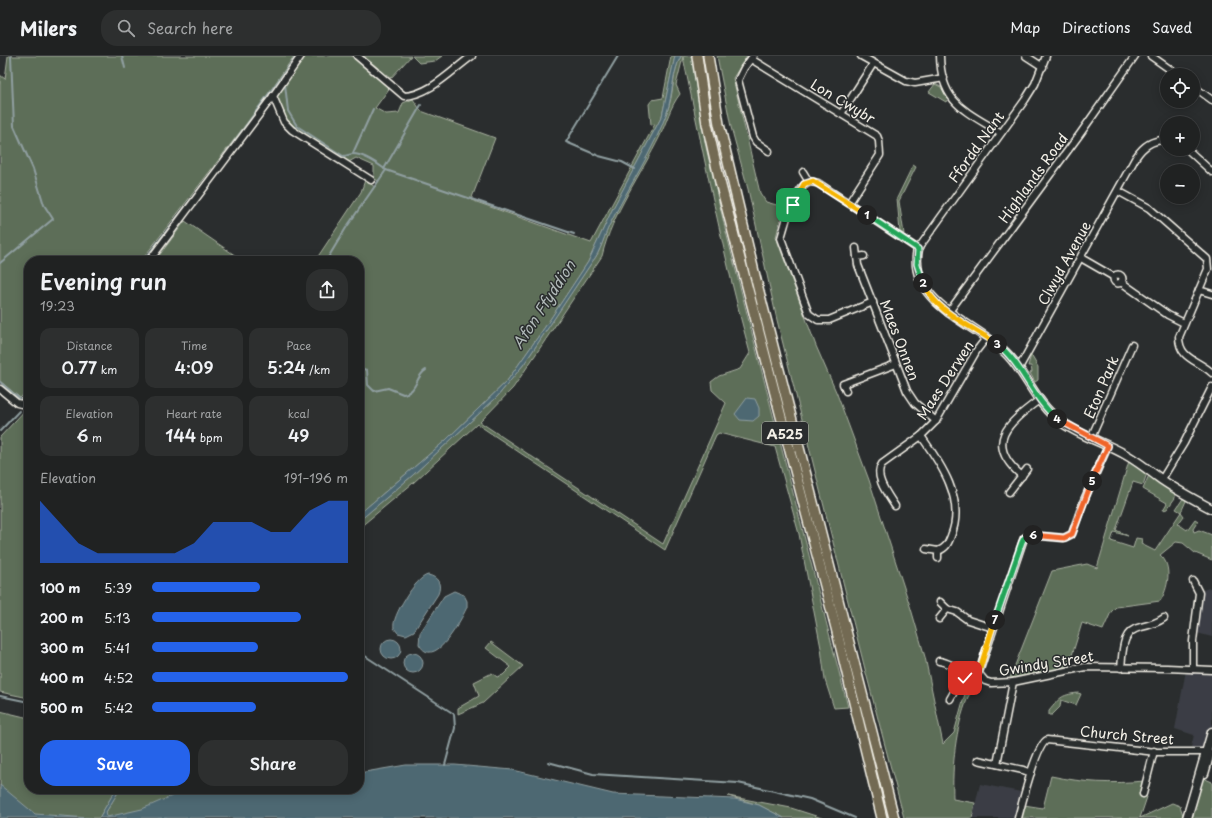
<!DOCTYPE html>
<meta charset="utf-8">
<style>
:root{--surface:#202222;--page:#2d2f2f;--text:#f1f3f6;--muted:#a2a4a5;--line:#3d3f40;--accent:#2563eb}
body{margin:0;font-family:"Playpen Sans",sans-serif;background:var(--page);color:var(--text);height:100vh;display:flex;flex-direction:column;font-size:15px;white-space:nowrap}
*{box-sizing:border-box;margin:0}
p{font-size:13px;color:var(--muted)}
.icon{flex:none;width:22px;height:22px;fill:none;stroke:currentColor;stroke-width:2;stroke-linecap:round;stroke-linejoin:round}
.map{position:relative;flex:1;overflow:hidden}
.sheet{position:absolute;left:24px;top:200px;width:340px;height:538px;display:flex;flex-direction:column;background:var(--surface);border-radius:16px;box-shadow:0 2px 10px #0003,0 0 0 1px var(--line)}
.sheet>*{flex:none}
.fabs{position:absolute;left:1160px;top:12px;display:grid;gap:8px}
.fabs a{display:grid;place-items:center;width:40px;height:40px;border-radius:50%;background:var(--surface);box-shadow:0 2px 10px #0003,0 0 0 1px var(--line);font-size:20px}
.pin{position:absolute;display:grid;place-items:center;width:34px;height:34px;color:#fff;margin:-17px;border-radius:8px;box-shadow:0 2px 6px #0006}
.km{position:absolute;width:20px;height:20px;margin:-10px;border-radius:50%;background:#222;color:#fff;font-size:11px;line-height:20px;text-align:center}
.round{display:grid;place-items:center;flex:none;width:42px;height:42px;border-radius:16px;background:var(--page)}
.head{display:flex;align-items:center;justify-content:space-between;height:68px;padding:0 16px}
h1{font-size:22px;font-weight:600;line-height:30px}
.stats{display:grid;grid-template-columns:repeat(3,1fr);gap:6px;height:68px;padding:4px 16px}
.stats div{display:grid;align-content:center;border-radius:10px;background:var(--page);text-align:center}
.stats b{font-size:17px;font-weight:600}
.stats small{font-size:11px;font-weight:400}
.stats p{font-size:11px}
.chart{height:112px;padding:8px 16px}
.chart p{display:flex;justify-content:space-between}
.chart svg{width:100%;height:72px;margin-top:4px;fill:var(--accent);opacity:.7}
.action{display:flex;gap:8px;margin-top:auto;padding:8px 16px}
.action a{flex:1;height:46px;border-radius:16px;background:var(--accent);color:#fff;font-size:16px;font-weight:600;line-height:46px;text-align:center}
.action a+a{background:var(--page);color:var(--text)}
ul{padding:0 16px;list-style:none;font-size:13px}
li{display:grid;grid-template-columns:64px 48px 1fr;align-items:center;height:30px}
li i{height:10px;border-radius:5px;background:var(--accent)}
header{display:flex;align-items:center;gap:24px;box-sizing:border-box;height:56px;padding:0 20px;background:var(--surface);border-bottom:1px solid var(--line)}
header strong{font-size:19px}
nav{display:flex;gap:22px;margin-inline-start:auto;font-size:14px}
.search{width:280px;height:36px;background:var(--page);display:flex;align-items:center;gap:10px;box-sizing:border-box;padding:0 14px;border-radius:16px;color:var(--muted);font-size:15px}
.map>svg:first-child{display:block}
</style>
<header>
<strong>Milers</strong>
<div class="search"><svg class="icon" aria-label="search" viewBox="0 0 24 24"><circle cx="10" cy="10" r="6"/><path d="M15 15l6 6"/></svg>Search here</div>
<nav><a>Map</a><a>Directions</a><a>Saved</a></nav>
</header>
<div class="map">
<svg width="1212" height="762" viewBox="0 0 1212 762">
<rect width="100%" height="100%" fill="#2a2d2e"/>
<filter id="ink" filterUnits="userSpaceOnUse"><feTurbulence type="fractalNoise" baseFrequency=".025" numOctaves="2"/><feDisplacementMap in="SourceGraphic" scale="8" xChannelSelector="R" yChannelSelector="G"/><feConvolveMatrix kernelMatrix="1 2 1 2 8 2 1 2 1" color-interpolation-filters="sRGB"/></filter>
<g filter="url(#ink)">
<!-- built -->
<g fill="#3b3e44">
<polygon points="1209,532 1212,532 1212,581 1197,577 1203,534"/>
<polygon points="1212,611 1212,670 1204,693 1191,691 1194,679 1175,673 1186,614 1211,617"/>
<polygon points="980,728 1021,736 1014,762 972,762"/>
</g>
<!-- green -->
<g fill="#5d6e58" stroke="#a8b0a0" fill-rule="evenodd">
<polygon points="8,0 294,0 260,50 141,205 29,205 29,333 20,342 0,325 0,19 5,23"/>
<polygon points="305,0 351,0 391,30 375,52 386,58 399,57 403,47 413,43 421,55 495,82 471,144 591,187 655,68 651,69 649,48 652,44 663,42 671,0 675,0 662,60 612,154 588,206 547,268 507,325 446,384 359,458 359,205 315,205 361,136 365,124 375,131 379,125 374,123 374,110 356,102 347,107 293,73 284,62 276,42"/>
<polygon points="363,0 411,0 391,22"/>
<polygon points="412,0 442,0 435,5 419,7"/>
<path d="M681,0H691L706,91L726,176L848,651L834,652L825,624L821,592L799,478L775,391L719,377L716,379L665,494L477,368L413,427L359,472V465L413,419L497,341L524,308L592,206C601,196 604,179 611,166C629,129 653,95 667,56C674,39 672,16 681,0ZM683,1C704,100 723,199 750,297L740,313L719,320L711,326L712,334L726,347L663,488L480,366L513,332L602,200C612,157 641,119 660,80C667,65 670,51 680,38L676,29Z"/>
<path d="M717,0H747L733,22L760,137L766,146L784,151L776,181L816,290L837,338L869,424L911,553L925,601L943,688L954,677L968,627L970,625L975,626L978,629C975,634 970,636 968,641C955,674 952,708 953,743L975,747L972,762H904L866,617L777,264L748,133L731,71Z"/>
<polygon points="935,28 941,31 948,42 946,46 929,36"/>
<polygon points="913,109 916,111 899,145 904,178 900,176 897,142"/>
<polygon points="185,165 236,200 242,205 155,205"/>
<polygon points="1031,299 1038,311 1038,324 1035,326 1030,317 1032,316 1031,310 1028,310"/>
<polygon points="29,350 29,642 0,636 0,381"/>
<path d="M1129,405L1147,417L1143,429L1133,426L1116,474L1128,480L1114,476L1111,485L1133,492L1136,482L1142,483L1141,488L1155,495L1181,456L1176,453L1184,441L1186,445L1181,456L1184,460L1178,468L1187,474L1195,463L1198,465L1193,473L1194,476L1199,474L1212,479V504L1195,497L1183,487L1176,486L1160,499C1173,509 1168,534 1160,545L1116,551L1111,556L1103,574L1082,567L1069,609L1037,619L1010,622L1052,515L1087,508L1097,512Z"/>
<polygon points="1149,419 1175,437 1175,442 1167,453 1163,454 1167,447 1143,433"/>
<polygon points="491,586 523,610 483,647 458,658 458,652 479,640 474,626 492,617 497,621 503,619 511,611 486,592"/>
<path d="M1078,637L1081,638L1076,649L1061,644L1060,651L1052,659H1049V655C1060,642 1060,639 1078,637Z"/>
<polygon points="0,655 29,662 29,733 116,733 99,762 0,761"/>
<path d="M1051,720C1085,727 1110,728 1145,725L1140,737L1147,741L1140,762L1172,747L1180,750L1183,759L1181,762H1021L1024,749L1043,752Z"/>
<polygon points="1201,721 1212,726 1212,762 1192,762 1196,753 1194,749"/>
<polygon points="120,733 221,733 141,760 105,762 106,756"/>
<polygon points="728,740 791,752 822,762 784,762 759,749"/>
</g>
<!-- water -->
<g fill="#4d6872" stroke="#909fa1">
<path d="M675,0H681C672,16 673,39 667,56C654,94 629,130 611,166C604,179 601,196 592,206L524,308L497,341L413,419L359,465V458L446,384L507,325L547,268L588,206L612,154L662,60Z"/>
<polygon points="747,342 755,343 759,352 759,360 753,365 740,364 735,358"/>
<path d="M428,519C438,521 442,528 438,538L414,575L406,579L398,577L394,572C391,561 416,521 428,519Z"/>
<path d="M454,535L464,539L467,545V551C461,564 434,616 419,588L420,577L444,540Z"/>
<circle cx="391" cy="593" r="10"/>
<circle cx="413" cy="607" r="10"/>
<polygon points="406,709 455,709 513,714 613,738 735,743 759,749 784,762 99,762 116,733 120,733 106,756 107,761 142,753 188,733 359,733 359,717"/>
<polygon points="0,729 35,758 88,762 0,762"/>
</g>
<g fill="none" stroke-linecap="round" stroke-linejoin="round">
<!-- stream -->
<g stroke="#909fa1" stroke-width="2">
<polyline points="122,0 125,12"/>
<polyline points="618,0 566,86 599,100 622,106 635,113"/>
<path d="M285,28L288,55L297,70L343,100C347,100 350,98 353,98C364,98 378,108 386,114L574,178"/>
<polyline points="277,40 288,24"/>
<polyline points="353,97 373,53"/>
<polyline points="384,113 421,49"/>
<polyline points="143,205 212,116 296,0"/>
<polyline points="326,205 346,172 386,114"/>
<polyline points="0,207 53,163 44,149 33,113 14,70 11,0"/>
<path d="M359,312L367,314L368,329L374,335L388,332L403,338C418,336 415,320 426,314"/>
<polyline points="0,326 21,344 29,336"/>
<polyline points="0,375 19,355"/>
<polyline points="359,596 454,658 455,672 445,709"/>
<polyline points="0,640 29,646"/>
<polyline points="548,706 593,718 738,727 810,743 855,762"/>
</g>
<defs>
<g id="street">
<path d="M357,0L404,40C430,39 452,14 472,0"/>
<polyline points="753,0 744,12 738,24 753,81 756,86 769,95"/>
<polyline points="861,0 906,25 915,27 944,22"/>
<path d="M940,0C941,48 966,55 1001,77"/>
<polyline points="1026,0 1043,11"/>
<polyline points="1151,0 1178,19"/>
<polyline points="751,3 877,80 879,85 880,99 849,147"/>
<polyline points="1193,30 1212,44"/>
<polyline points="273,40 284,66 292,74 371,124"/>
<polyline points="841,58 873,8"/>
<polyline points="1187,93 1212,116"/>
<polyline points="803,116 809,126"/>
<path d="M1118,135L1149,152L1207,203L1208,213L1179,281C1179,303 1198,304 1212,317"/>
<polyline points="856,192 857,201"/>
<polyline points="864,200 857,201 858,209 907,335 915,347 936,365"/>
<polyline points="1081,202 1114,221"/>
<polyline points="149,205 273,40 301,0"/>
<circle cx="1118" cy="223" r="4.5"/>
<polyline points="1121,226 1168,259 1184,267"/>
<polyline points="1199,234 1212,238"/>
<polyline points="873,246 829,264 818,264 809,258 781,182 788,158 801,132 809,126 818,127 918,193 1025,44 1035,28 1046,0"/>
<polyline points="948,257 1080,78 1135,0"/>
<path d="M1019,312L1136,101C1143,90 1153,83 1167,84"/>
<polyline points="0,333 17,347 21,348 29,343"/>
<polyline points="846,335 843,328 896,308"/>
<path d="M921,380C941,408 966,444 951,480C948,488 946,492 938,495"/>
<polyline points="1091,382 1132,289"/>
<path d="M1022,420C983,387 1008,367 1039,344"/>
<polyline points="1162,423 1184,387 1212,331"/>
<polyline points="1009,436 1027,413"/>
<path d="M895,450C888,439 873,420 882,408L921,380L936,365L977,294L987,281"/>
<polyline points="926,493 938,495 938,502"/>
<polyline points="940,546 947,553 957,556 968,564 993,572"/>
<polyline points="939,563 947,553"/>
<path d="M939,605C948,606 953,611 961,613C966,614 971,613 975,613L985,625L991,627L1013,626L1085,611L1167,612L1212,614"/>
<path d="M1121,612C1123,595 1121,575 1141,571C1150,569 1157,567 1164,562"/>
<polyline points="1193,613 1193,585 1199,537 1193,525"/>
<path d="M950,643C954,637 958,626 964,622C969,619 974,621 979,616L1024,482L1029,479L1064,482L1072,478L1084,444L1108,390"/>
<polyline points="978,704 1023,714 1031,717"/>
<polyline points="997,708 1013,626"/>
<polyline points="1205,718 1211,697"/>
<polyline points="1143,738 1154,695"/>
<path d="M1018,762C1022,748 1036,689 1047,684L1156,696H1206"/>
</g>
<g id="secondary">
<path d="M918,193C906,248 979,268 1008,299C1028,320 1036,348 1060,365C1080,380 1106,387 1128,400C1140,407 1151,416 1162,424C1178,435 1195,444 1212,453"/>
<polyline points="1187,762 1212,676"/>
</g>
<g id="primary">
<polyline points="697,0 707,68 720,126 836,572 882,762"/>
<polyline points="708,0 719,68 755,220 894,762"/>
</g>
</defs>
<!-- street casing -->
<use href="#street" stroke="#f4f1e8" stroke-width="9"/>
<!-- secondary casing -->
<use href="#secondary" stroke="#f4f1e8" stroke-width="11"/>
<!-- primary casing -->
<use href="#primary" stroke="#f4f1e8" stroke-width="12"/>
<!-- street -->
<use href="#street" stroke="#2a2d2e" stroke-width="6"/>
<!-- secondary -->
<use href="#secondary" stroke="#2a2d2e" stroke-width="8"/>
<!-- primary -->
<use href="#primary" stroke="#736b52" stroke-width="9"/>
</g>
</g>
<g fill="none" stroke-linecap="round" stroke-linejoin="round" filter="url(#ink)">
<defs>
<polyline id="split-1" points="793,149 804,128 813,125 867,159"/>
<polyline id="split-2" points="867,159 918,193 917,208 923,227"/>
<path id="split-3" d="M923,227C936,257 972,270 997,288"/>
<path id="split-4" d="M997,288C1023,308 1032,342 1057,363"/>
<polyline id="split-5" points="1057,363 1108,390 1092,425"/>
<polyline id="split-6" points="1033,479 1064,482 1072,478 1092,425"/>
<polyline id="split-7" points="995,564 1022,486 1024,482 1033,479"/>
<polyline id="split-8" points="965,622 975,620 979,616 995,564"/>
</defs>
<!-- split-1 casing -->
<use href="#split-1" stroke="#fff" stroke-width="8"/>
<!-- split-2 casing -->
<use href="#split-2" stroke="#fff" stroke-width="8"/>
<!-- split-3 casing -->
<use href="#split-3" stroke="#fff" stroke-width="8"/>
<!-- split-4 casing -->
<use href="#split-4" stroke="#fff" stroke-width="8"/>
<!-- split-5 casing -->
<use href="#split-5" stroke="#fff" stroke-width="8"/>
<!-- split-6 casing -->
<use href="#split-6" stroke="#fff" stroke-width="8"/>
<!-- split-7 casing -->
<use href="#split-7" stroke="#fff" stroke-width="8"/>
<!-- split-8 casing -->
<use href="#split-8" stroke="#fff" stroke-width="8"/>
<!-- split-1 -->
<use href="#split-1" stroke="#f5b400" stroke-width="5"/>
<!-- split-2 -->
<use href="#split-2" stroke="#22a559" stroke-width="5"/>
<!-- split-3 -->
<use href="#split-3" stroke="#f5b400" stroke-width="5"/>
<!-- split-4 -->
<use href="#split-4" stroke="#22a559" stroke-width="5"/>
<!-- split-5 -->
<use href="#split-5" stroke="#f0652b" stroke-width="5"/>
<!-- split-6 -->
<use href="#split-6" stroke="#f0652b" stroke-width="5"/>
<!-- split-7 -->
<use href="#split-7" stroke="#22a559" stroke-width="5"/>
<!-- split-8 -->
<use href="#split-8" stroke="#f5b400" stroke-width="5"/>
</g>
<g text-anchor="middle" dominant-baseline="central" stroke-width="3" stroke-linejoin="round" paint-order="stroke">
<!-- shield labels -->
<rect fill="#2a2d2e" stroke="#b7b6b0" stroke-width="1" x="762" y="366" width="46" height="22" rx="3"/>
<g font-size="13" font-weight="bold" fill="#f4f1e8">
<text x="785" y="377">A525</text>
</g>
<!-- street labels -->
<g font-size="14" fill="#f4f1e8" stroke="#2a2d2e">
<text transform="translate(843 45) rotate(31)">Lon Cwybr</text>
<text transform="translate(976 91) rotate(-54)">Ffordd Nant</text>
<text transform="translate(1033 122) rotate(-54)">Highlands Road</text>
<text transform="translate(1064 207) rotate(-61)">Clwyd Avenue</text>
<text transform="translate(900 284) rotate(69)">Maes Onnen</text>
<text transform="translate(945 324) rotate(-57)">Maes Derwen</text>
<text transform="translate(1101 331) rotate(-67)">Eton Park</text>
<text transform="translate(1046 607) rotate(-9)">Gwindy Street</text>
<text transform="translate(1127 679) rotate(5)">Church Street</text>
</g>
<!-- water labels -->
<g font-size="15" font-style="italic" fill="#b1bab9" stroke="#2a2d2e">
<text transform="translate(543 248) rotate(-57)">Afon Ffyddion</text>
</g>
</g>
</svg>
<div class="fabs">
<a><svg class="icon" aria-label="locate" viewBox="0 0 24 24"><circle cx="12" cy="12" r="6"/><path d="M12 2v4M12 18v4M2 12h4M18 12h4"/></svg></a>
<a>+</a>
<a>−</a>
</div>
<div class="pin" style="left:793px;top:149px;background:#1e9e55"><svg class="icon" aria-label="arrive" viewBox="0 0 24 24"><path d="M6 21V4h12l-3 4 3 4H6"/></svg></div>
<div class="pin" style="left:965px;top:622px;background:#d93025"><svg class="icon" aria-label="check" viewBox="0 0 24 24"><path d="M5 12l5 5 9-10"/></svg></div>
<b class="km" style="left:867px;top:159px">1</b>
<b class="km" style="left:923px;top:227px">2</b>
<b class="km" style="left:997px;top:288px">3</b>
<b class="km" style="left:1057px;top:363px">4</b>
<b class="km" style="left:1092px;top:425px">5</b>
<b class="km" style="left:1033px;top:479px">6</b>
<b class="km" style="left:995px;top:564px">7</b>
<section class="sheet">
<div class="head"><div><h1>Evening run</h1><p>19:23</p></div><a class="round"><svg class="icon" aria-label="share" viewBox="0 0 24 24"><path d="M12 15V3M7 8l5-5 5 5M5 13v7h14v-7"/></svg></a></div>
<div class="stats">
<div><p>Distance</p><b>0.77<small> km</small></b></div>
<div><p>Time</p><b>4:09</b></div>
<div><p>Pace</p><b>5:24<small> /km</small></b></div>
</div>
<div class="stats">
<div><p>Elevation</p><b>6<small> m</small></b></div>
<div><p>Heart rate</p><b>144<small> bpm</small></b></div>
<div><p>kcal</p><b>49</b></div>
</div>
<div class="chart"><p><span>Elevation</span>191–196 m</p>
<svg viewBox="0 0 160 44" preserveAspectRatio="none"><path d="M0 44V6L10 19L20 32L30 38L40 38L50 38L60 38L70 38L80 32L90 19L100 19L110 19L120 25L130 25L140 12L150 6L160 6V44z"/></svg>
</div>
<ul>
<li><b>100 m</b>5:39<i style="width:55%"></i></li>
<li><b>200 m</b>5:13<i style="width:76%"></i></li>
<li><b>300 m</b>5:41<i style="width:54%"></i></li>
<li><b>400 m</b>4:52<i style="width:100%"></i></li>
<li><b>500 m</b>5:42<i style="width:53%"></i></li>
</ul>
<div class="action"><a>Save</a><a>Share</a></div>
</section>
</div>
